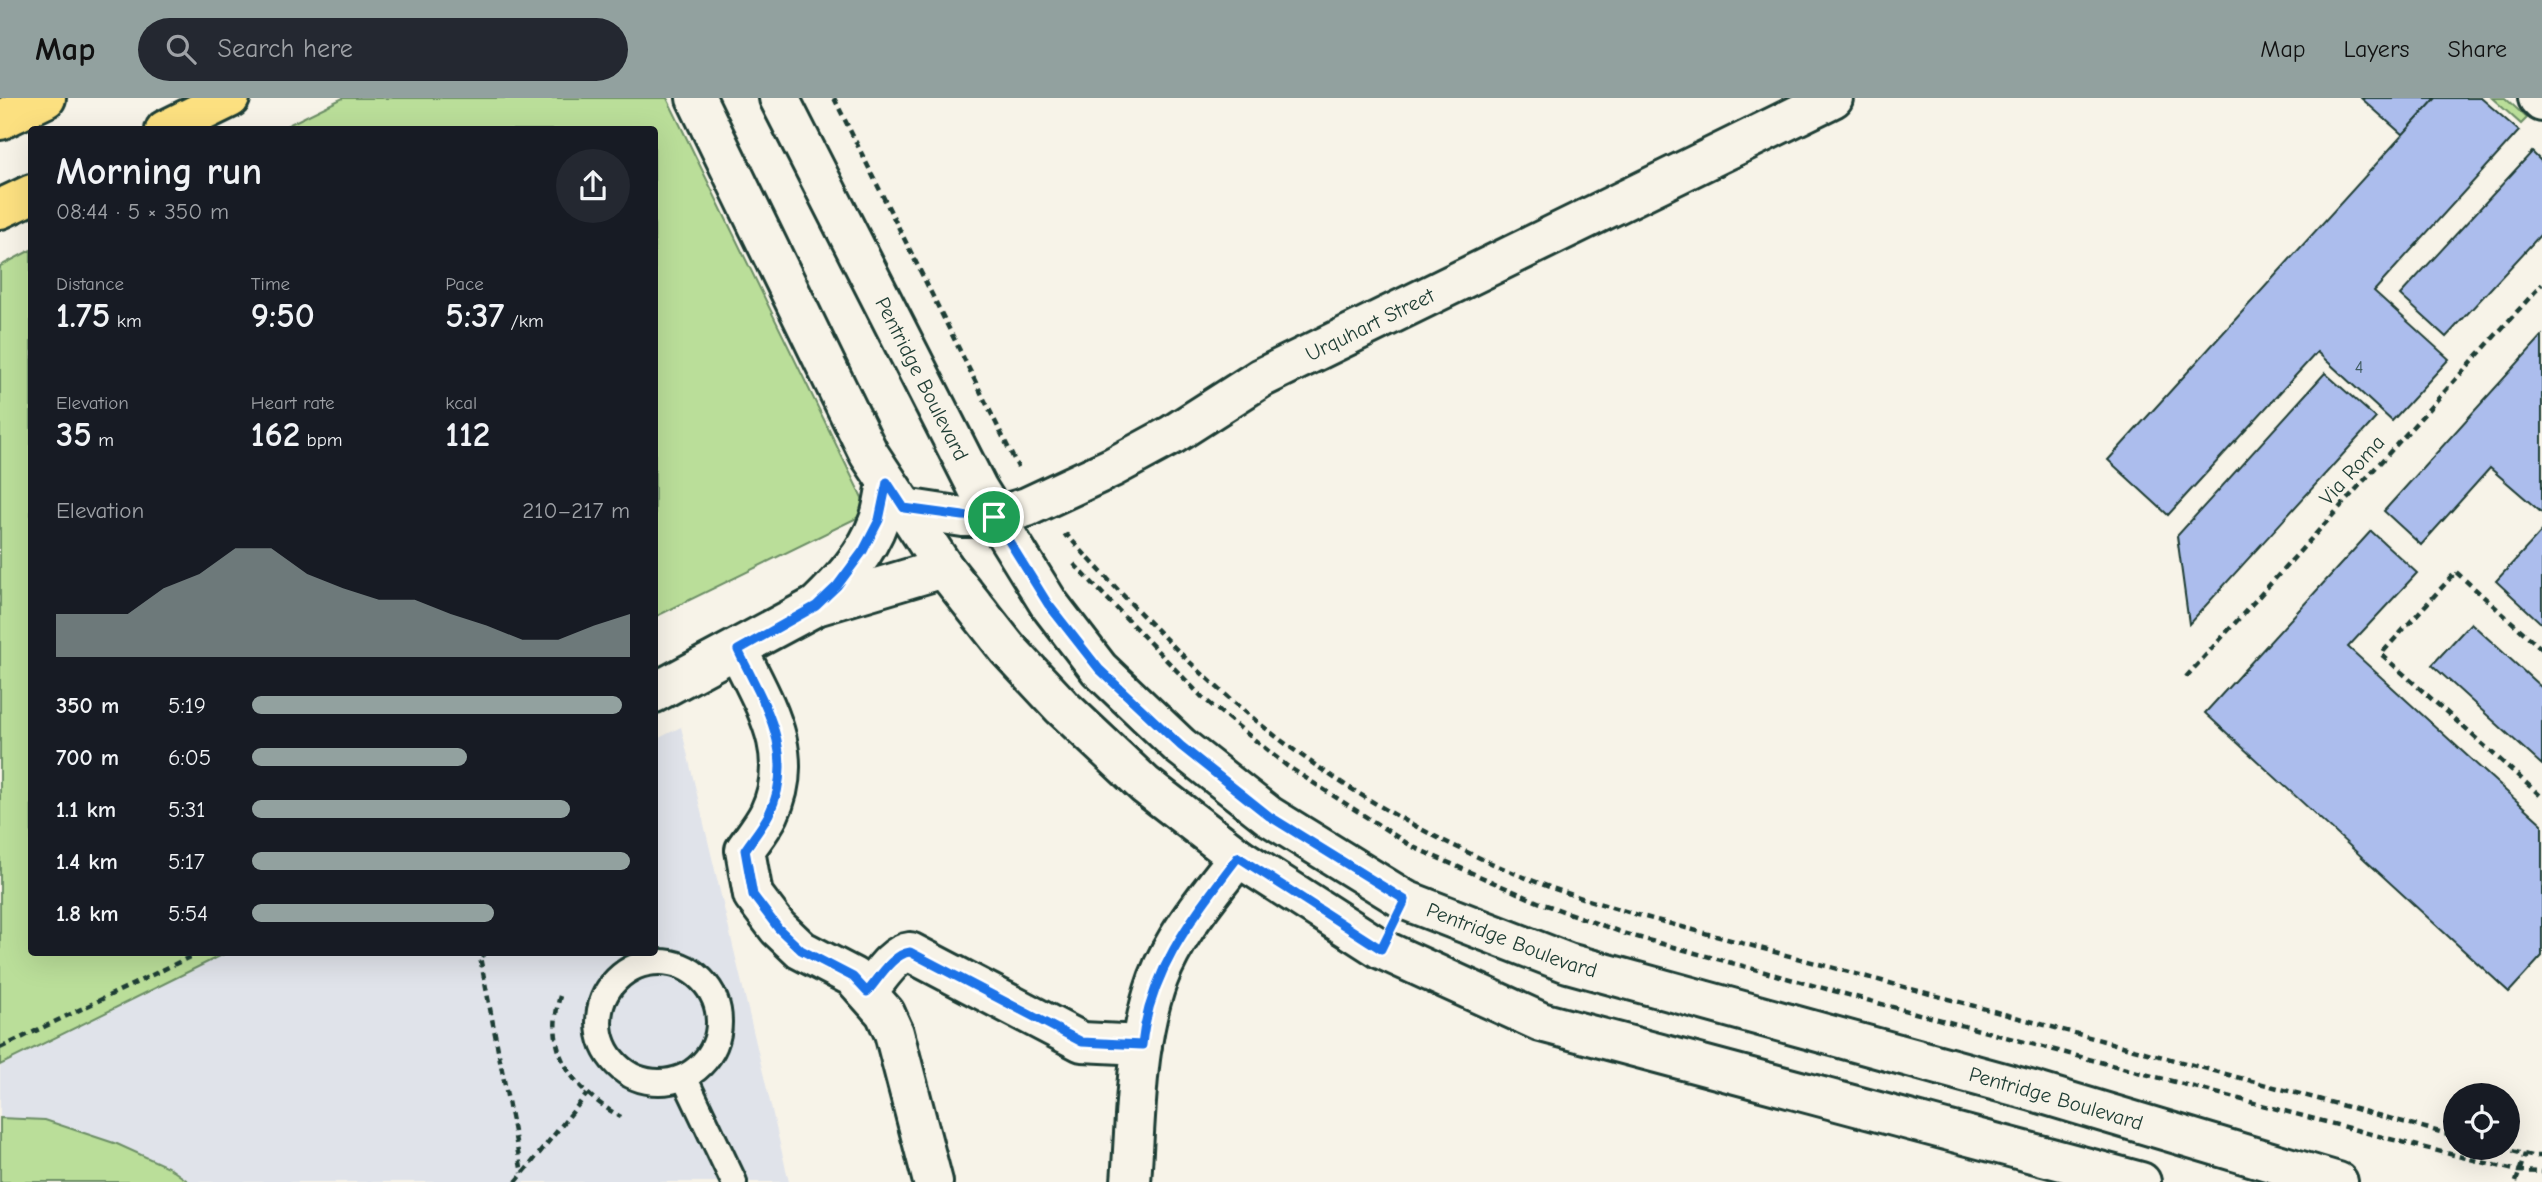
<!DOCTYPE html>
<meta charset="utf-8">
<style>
:root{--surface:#171b24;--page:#242831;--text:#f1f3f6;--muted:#9ea1a6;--accent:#92a19f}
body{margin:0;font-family:"Comic Neue",sans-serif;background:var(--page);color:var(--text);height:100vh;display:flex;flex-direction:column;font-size:26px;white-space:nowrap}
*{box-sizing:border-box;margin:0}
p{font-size:23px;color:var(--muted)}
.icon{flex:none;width:38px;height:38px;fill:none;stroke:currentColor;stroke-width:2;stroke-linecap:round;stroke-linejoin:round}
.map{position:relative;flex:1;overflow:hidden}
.sheet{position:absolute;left:28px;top:28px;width:630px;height:830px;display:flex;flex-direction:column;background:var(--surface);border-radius:7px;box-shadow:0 7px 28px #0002}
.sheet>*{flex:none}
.buttons{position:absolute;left:2443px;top:985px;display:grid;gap:14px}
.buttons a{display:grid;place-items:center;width:77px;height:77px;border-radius:50%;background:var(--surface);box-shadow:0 7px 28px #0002;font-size:35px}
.pin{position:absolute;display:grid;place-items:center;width:60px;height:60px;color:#fff;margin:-30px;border:4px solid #fff;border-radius:50%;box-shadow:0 2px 7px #0007}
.round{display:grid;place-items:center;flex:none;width:74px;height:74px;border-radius:37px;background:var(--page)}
.summary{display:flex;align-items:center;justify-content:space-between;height:119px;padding:0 28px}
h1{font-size:38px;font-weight:700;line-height:52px}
.figures{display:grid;grid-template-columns:repeat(3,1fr);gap:10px;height:119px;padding:7px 28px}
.figures div{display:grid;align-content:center}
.figures b{font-size:35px;font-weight:700}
.figures small{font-size:19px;font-weight:400}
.figures p{font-size:19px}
.chart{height:196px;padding:14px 28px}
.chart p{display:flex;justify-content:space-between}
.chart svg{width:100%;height:126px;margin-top:7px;fill:var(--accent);opacity:.7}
ul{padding:0 28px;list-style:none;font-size:23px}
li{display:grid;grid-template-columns:112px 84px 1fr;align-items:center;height:52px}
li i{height:18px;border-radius:9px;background:var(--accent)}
header{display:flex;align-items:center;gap:42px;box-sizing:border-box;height:98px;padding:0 35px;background:var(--accent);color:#111}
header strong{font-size:33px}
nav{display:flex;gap:38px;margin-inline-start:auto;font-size:24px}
.search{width:490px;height:63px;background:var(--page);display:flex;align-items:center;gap:18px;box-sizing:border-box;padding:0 24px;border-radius:38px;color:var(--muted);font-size:26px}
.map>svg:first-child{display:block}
</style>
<header>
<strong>Map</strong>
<div class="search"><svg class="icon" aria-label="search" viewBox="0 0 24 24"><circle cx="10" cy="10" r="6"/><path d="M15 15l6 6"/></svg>Search here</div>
<nav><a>Map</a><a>Layers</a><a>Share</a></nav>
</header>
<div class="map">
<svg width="2542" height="1084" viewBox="0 0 2542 1084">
<rect width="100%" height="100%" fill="#f7f3e8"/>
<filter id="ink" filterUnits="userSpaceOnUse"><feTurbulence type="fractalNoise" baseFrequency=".0143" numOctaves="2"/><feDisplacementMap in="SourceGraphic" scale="14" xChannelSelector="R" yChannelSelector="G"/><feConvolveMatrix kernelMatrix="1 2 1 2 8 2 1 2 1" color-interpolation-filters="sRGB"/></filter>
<g filter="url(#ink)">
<!-- built -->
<polygon fill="#e0e3ea" points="681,629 789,1084 0,1084 0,967 228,854 654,854 655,642"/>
<!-- green -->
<g fill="#bade99" stroke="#6c8e66" stroke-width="2">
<polygon points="343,0 667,0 869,414 655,519 654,32 278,32"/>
<polygon points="2492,0 2505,0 2527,20 2521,26"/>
<polygon points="31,152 32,854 228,854 0,967 0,168"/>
<polygon points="0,1020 45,1022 117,1046 168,1069 189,1084 0,1084"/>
</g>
<!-- building -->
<g fill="#acbded" stroke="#1f3d34" stroke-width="2">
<polygon points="2361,0 2436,0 2403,37"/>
<polygon points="2436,0 2481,0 2519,33 2374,193 2449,261 2392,323 2317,254 2168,417 2108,362"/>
<polygon points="2532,54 2542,64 2542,135 2446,239 2400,197"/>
<polygon points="2542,238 2542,415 2490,370 2421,447 2384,413"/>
<polygon points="2325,275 2376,320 2189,526 2177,438"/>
<polygon points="2371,433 2417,475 2348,549 2542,726 2542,858 2509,894 2205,615"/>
<polygon points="2542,433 2542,526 2496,483"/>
<polygon points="2471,525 2542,590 2542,667 2432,567"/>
</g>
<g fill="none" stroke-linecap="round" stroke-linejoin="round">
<defs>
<g id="lane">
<circle cx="659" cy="924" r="60"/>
<polyline points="684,979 734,1084"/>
</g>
<g id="street">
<polyline points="2538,0 2542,4"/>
<path id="s1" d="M904,410L963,419H994L1027,409L1113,369L1172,337L1261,280L1833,0"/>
<path d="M816,508C841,484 867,456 879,422C883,410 885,396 887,384"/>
<path d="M738,552C764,606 798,656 769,716C763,728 753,740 745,752L753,797L778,830L801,852L853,879L885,915L894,935L933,1084"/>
<polyline points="654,595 816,508 944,470"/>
<path d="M867,894C878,882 892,856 910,854L1082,944L1142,947"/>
<path d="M1131,1084C1136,1018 1135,944 1158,881C1175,836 1209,797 1238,759"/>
</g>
<g id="secondary">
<polyline points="696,0 869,356 944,470 1007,550 1062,609 1145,687 1238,759 1381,851 1541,924 2141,1084"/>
<path id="s2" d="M779,0L978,391L1049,506L1099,571L1180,648L1269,718L1405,802L1568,865L2033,993L2338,1084"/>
</g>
<g id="highway">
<polyline points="0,22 46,0"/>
<polyline points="165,32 230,0"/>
<polyline points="0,111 32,96"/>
</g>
</defs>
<!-- lane casing -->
<use href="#lane" stroke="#1f3d34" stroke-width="30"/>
<!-- street casing -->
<use href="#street" stroke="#1f3d34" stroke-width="44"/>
<!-- secondary casing -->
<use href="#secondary" stroke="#1f3d34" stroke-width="44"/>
<!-- highway casing -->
<use href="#highway" stroke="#1f3d34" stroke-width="44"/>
<!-- path -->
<g stroke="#1f3d34" stroke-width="4.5" stroke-dasharray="7 5" stroke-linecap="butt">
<polyline points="834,0 1018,369"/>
<path d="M1064,439L1067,437C1133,509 1200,580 1278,640C1359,702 1456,754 1552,790C1580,800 1609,808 1638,817L2455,1038"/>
<polyline points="1074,466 1203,600 1287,668 1413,749 1538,804 1626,836 1885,907 2390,1041 2518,1073 2542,1074"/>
<polyline points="2542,551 2456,474 2381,556 2542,699"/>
<polyline points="2186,579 2542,186"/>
<polyline points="487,854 480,859 522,1075"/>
<path d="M560,898C543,955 574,992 621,1019"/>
<polyline points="0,950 200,854"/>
<polyline points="2501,1050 2531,1058 2542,1058"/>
<polyline points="516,1084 587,996"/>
<polyline points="2516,1084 2525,1056"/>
</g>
<!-- lane -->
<use href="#lane" stroke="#f7f3e8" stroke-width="24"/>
<!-- street -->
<use href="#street" stroke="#f7f3e8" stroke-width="38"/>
<!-- secondary -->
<use href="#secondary" stroke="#f7f3e8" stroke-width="38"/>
<!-- highway -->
<use href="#highway" stroke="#fce080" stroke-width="38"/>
</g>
</g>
<g fill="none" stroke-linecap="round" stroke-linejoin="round" filter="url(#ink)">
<defs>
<path id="route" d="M887,384L904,410L963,418L994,419L1048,506L1099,571L1181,648L1269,718L1405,802L1381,851L1238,759C1195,816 1149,873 1142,947L1082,944L910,854C892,856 878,882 867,894L853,879L801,852L778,830L753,797L745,752C753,740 763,728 769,716C798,656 764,606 738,552L816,508L837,488L863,453L879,422Z"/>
</defs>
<!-- route casing -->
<use href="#route" stroke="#fff" stroke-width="14"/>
<!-- route -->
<use href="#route" stroke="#1a73e8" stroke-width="9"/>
</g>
<g text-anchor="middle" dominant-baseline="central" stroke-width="6" stroke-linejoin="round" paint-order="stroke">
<!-- number labels -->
<g font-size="18" fill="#425d62">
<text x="2359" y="269">4</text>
</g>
<!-- street labels -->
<g font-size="21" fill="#1f3d34" stroke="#f7f3e8">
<text stroke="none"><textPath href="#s1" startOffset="514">Urquhart Street</textPath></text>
<text stroke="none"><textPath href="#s2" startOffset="315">Pentridge Boulevard</textPath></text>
<text transform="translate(2352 372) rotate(-48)">Via Roma</text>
<text stroke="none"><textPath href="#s2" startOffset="1155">Pentridge Boulevard</textPath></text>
<text stroke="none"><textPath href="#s2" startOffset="1722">Pentridge Boulevard</textPath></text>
</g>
</g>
</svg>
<div class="buttons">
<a><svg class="icon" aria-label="locate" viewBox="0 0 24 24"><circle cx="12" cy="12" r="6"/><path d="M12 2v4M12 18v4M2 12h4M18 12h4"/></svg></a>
</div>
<div class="pin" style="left:994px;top:419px;background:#1e9e55"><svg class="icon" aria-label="arrive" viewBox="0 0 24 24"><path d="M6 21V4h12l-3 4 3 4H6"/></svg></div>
<section class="sheet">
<div class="summary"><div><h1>Morning run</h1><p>08:44 · 5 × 350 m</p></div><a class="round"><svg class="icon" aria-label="share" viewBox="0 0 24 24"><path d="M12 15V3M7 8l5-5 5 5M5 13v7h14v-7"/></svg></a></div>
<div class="figures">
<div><p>Distance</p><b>1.75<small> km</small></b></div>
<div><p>Time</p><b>9:50</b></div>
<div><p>Pace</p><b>5:37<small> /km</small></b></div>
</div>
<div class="figures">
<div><p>Elevation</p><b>35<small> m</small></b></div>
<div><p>Heart rate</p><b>162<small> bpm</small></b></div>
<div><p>kcal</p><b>112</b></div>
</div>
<div class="chart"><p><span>Elevation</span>210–217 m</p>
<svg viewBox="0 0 160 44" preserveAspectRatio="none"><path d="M0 44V29L10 29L20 29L30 20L40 15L50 6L60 6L70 15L80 20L90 24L100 24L110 29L120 33L130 38L140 38L150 33L160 29V44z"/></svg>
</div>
<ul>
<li><b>350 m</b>5:19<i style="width:98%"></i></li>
<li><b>700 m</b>6:05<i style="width:57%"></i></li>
<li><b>1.1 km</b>5:31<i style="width:84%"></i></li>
<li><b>1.4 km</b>5:17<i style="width:100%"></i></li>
<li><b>1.8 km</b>5:54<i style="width:64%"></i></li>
</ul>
</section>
</div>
